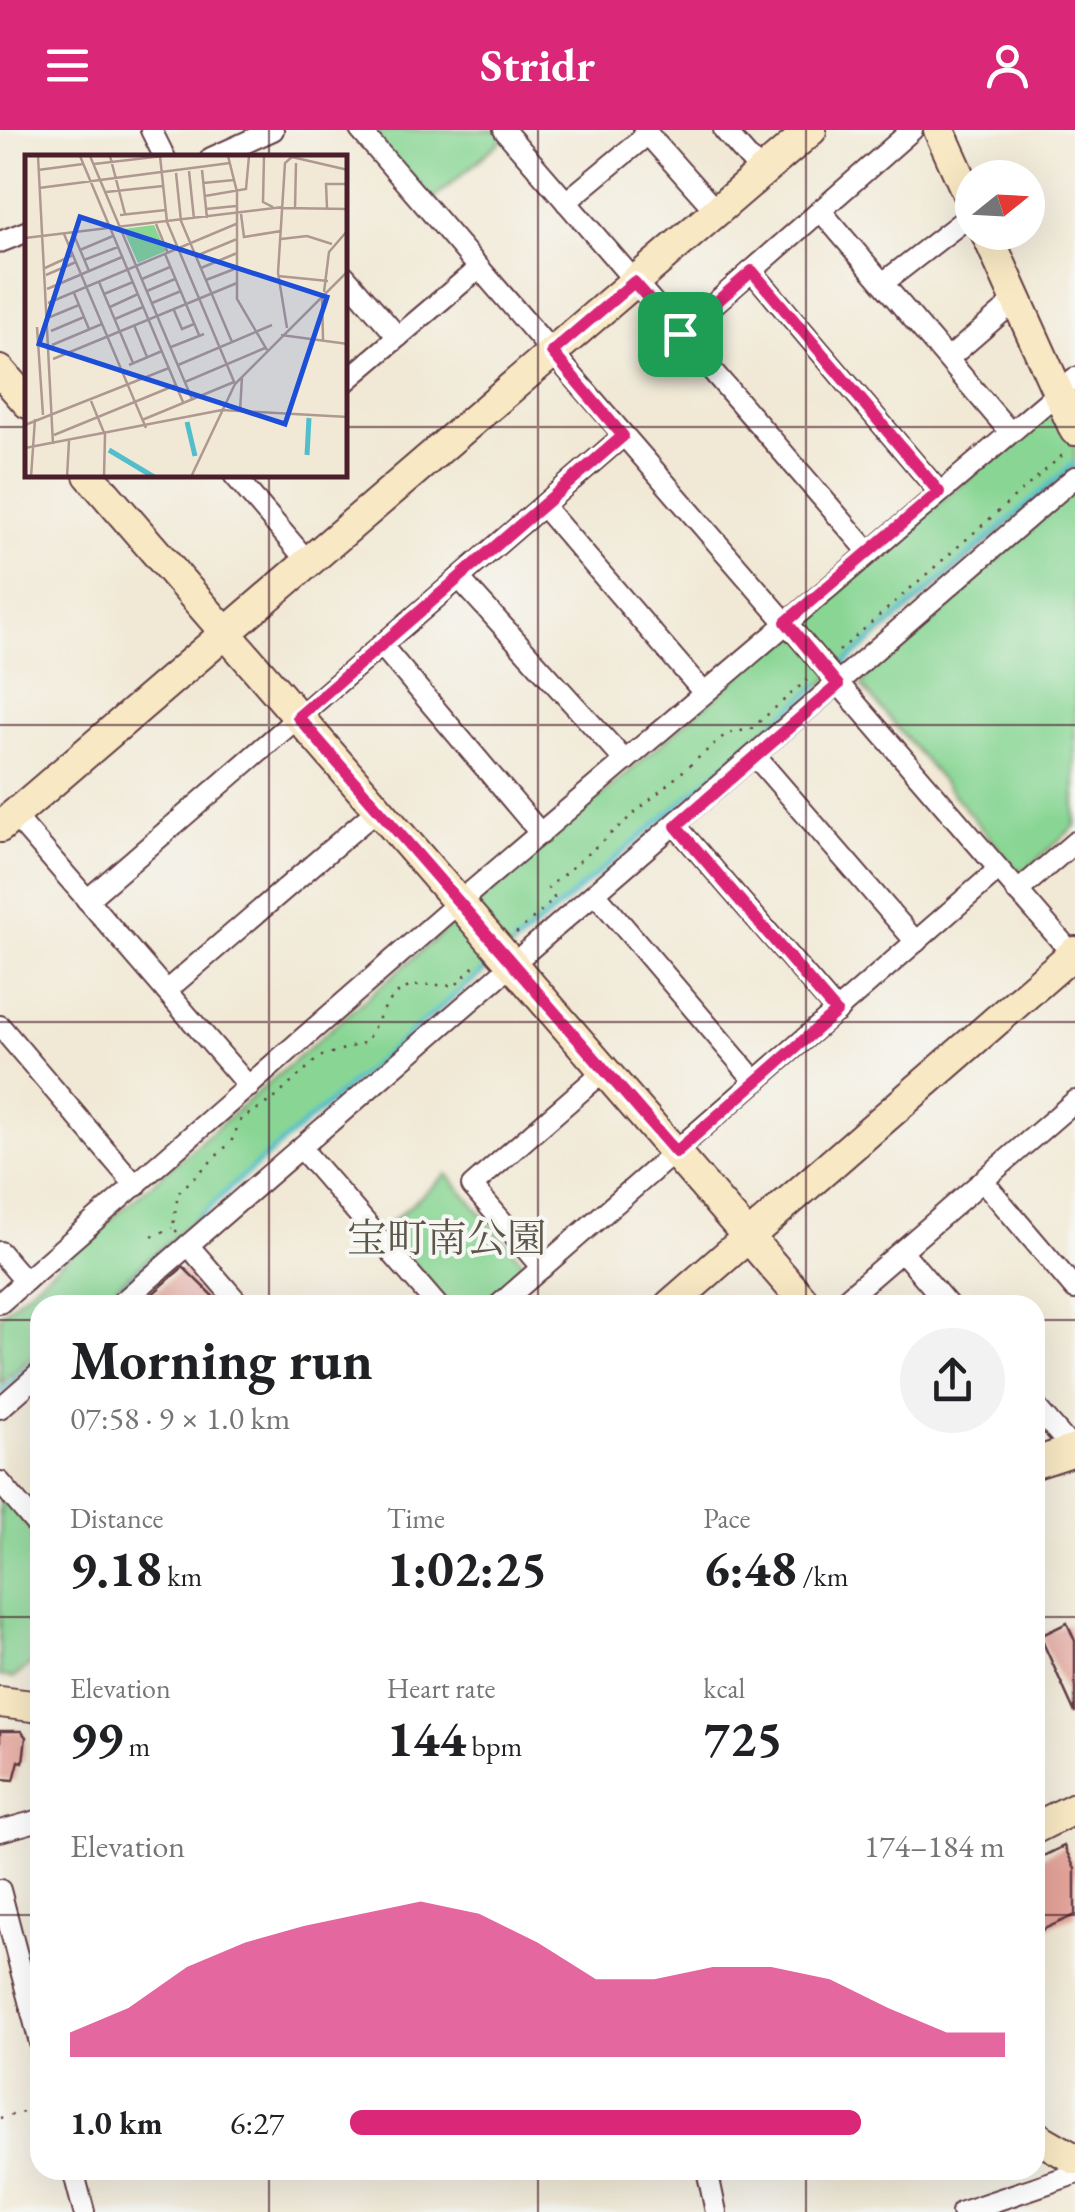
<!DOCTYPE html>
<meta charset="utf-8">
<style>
:root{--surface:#fff;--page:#f2f2f2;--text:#202124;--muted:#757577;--accent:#db2777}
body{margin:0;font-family:"EB Garamond","Noto Serif JP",serif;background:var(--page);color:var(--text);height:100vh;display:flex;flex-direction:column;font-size:38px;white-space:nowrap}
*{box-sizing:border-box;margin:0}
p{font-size:32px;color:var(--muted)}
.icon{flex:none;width:55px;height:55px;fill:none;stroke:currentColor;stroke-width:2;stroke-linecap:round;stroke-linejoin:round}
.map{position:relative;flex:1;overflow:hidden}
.sheet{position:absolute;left:30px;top:1165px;width:1015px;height:885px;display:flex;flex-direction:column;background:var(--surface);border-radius:30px;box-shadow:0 10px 40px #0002}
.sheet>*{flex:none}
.needle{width:65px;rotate:72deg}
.fabs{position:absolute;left:955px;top:30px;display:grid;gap:20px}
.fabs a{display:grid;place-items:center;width:90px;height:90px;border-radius:50%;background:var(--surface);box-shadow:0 10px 40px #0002;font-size:50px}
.pin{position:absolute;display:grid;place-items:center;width:85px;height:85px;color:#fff;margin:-42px;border-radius:20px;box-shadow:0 5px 15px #0006}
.round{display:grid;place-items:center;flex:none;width:105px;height:105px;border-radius:52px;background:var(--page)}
.headline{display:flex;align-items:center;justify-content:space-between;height:170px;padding:0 40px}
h1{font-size:55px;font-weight:700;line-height:75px}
.figures{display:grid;grid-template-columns:repeat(3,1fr);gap:15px;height:170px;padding:10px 40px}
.figures div{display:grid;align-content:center}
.figures b{font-size:50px;font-weight:700}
.figures small{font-size:28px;font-weight:400}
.figures p{font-size:28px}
.chart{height:280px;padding:20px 40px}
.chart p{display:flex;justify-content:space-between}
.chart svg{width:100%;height:180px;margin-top:10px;fill:var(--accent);opacity:.7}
ul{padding:0 40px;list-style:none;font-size:32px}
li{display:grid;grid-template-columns:160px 120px 1fr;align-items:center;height:75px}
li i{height:25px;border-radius:12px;background:var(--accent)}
header{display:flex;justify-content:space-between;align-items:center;height:130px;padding:0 40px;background:var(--accent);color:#fff;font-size:45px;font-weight:700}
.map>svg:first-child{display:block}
</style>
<header><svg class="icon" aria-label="menu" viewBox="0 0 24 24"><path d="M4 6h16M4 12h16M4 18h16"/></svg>Stridr<svg class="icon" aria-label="person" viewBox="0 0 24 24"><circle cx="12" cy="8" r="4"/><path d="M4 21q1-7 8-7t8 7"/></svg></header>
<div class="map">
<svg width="1075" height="2082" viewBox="0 0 1075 2082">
<rect width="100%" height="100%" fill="#f6f6f2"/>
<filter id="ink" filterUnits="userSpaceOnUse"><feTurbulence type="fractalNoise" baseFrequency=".01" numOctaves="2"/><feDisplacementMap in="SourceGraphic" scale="20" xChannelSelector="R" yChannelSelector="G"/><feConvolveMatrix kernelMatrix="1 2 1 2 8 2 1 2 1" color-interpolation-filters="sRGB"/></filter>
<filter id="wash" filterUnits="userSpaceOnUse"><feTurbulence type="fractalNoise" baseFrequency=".0048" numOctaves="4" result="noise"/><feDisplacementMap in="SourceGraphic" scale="40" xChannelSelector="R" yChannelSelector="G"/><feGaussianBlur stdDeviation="2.25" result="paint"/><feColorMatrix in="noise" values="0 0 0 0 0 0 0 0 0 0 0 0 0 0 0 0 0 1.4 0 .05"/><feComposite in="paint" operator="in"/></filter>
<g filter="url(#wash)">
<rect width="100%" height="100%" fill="#f1e9d5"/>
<!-- green -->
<g fill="#89d694" stroke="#6a7a60" stroke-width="2.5">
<polygon points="360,0 504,0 508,5 425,76"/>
<polygon points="1075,256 1075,339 94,1175 40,1175 40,1220 0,1254 0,1185"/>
<polygon points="1075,359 1075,696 1026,740 1016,739 862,556 866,546"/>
<polygon points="447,1044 521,1130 522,1143 484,1175 449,1175 383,1099"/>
<polygon points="0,1363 40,1409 40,1526 14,1548 0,1546"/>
</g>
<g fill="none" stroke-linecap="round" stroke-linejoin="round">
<!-- stream -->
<g stroke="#52becc" stroke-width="5">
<polyline points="842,536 1073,334"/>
<polyline points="514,815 818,556"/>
<polyline points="187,1100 232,1056 490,835"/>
<polyline points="101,1175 179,1108"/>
<polyline points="0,1262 40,1227"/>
</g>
</g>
<g id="blocks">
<!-- building -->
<g fill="#e4a399">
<polygon points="183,1137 222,1175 140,1175"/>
<polygon points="1067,1493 1075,1511 1075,1583 1040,1506"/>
<polygon points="0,1601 21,1601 26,1607 23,1632 19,1631 14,1650 0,1649"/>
<polygon points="1064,1716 1075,1739 1075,1785 1040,1801 1035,1792 1035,1730"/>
</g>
</g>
</g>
<g filter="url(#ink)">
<use href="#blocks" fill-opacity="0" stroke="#633d44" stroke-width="2.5"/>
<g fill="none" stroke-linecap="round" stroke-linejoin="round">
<defs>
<g id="street">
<polyline points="151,0 165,28"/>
<polyline points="360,0 1075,827"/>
<polyline points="504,0 869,422"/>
<polyline points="644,0 716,81"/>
<polyline points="724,0 761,42"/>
<polyline points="211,28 273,0"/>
<polyline points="566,72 648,4"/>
<polyline points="820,80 1009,301"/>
<polyline points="0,112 28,101"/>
<polyline points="752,141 939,362"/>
<polyline points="345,146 398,207"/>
<polyline points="883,153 972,84"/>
<polyline points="680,204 912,0"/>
<polyline points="948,229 1016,170"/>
<polyline points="345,252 479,138"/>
<polyline points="234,345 308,432"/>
<polyline points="543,376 704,563"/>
<polyline points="459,448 625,631"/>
<polyline points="382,516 541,704"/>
<polyline points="756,627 916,812"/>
<polyline points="14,685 249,957"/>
<polyline points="676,696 837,882"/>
<polyline points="1017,762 1075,712"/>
<polyline points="596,764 756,952"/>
<polyline points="87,770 623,306"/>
<polyline points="166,861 378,679"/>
<polyline points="0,896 136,1056"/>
<polyline points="301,1018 437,1175"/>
<polyline points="983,1051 1075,1159"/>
<polyline points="188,1115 240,1175"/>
<polyline points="902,1121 948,1175"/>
<polyline points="0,1122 25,1151"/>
<polyline points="542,1138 472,1056 605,940"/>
<polyline points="0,1173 458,773 1075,248"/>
<polyline points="119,1175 1075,347"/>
<polyline points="499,1175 998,740"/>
<polyline points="839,1175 1075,971"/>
<polyline points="1035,1276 1074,1321"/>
<polyline points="0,1278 40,1243"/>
<polyline points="0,1352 40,1399"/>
<polyline points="0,1701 40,1690"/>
<polyline points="0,1760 40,1913"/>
<polyline points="73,2040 84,2082"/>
<polyline points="707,2040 716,2082"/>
<polyline points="962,2082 1075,2044"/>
</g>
<g id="secondary">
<polyline points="939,0 972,73"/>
<polyline points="986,102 1075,300"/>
<polyline points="0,241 28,273"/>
<polyline points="89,345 807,1175"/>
<polyline points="0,697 811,0"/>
<polyline points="670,1175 1075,822"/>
<polyline points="1035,1333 1075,1320"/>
<polyline points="0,1572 40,1577"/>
<polyline points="1035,1698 1075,1678"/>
<polyline points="1035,2006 1075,2029"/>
</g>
</defs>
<!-- street casing -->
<use href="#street" stroke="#633d44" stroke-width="24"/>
<!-- secondary casing -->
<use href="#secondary" stroke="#633d44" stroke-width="34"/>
<!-- path -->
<g stroke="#633d44" stroke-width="2.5" stroke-dasharray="2.5 8" stroke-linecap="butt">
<polyline points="839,521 1066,322"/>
<polyline points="516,803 555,769 548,758 726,604 751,599 807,550"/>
<path d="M177,1102L173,1097L178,1063L231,1012L241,989L274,969L319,927L366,912C394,860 394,851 455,856L478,832"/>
<polyline points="152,1106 172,1098"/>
<polyline points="0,1988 40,1978"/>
</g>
<!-- street -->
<use href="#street" stroke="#fff" stroke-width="20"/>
<!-- secondary -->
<use href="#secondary" stroke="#f8e8c3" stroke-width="30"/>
</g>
</g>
<g fill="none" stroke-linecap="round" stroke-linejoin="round" filter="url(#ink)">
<defs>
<polygon id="route" points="752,141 939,362 786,492 838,555 676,696 836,882 676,1022 298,587 623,306 552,222 634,152 680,204"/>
</defs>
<!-- route casing -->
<use href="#route" stroke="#fff" stroke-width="20"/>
<!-- route -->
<use href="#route" stroke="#db2777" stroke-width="12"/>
</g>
<!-- grid -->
<path fill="none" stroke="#4a1f2b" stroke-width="2.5" stroke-opacity="0.55" d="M269,0V28M538,0V1175M806,0V1175M0,297H28M345,297H1075M269,345V1175M0,595H1075M0,892H1075M0,1190H40M1035,1190H1075M0,1487H40M1035,1487H1075M0,1785H40M1035,1785H1075M269,2040V2082M538,2040V2082M806,2040V2082"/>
<g text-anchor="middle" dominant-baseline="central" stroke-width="8" stroke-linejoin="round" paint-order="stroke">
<!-- park labels -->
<g font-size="40" fill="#5d564a" stroke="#f6f6f2">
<text x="447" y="1108">宝町南公園</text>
</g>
</g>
<!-- overview -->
<g transform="translate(25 25)">
<rect width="322" height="322" fill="#f1e9d5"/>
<path d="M129,70L141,96L113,108L98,74Z" fill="#89d694"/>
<path fill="none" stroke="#52becc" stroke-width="5" d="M162,267L170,301M84,295L129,322M282,300L284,263"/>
<path fill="none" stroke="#ae9891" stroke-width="2.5" d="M13,1L28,289M55,1L158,247M65,1L167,244M85,1L100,59M135,1L142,67L210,229M203,1L212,37V144L242,195M239,1L238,47L248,52M267,2L323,15M69,9L138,1M13,15L58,9M177,15L182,63M164,16L169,64M151,18L156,66L207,187M178,28L209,25M14,33L205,8M81,37L138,31M180,41L221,34L224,1M258,53L323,54M270,53L271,8M302,53L301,29H323M181,54L211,51M216,59L219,82L256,76M95,60L141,55M131,69L143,98M48,78L64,116M39,79L121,273M0,83L258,52M256,84L282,81L307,89M55,95L88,81M140,99L174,180M171,101L212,84M59,105L93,92M20,113L48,100M176,113L212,98M21,120L51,107M253,121L303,126M117,124L145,112M181,125L212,113M74,127L108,208M22,134L97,102M122,136L150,124M299,137L304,97L323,75M49,138L64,174M79,139L108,127M297,139L298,185M23,148L211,69M127,148L156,136M85,152L113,139M148,153L157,174L169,169M25,162L54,150M90,164L118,152M109,170L122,202M12,172L18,260M262,173L253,118L260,8L268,1M26,176L59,162M256,180L323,189M27,190L77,169M146,192L179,179M28,204L212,128M104,210L137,196M153,210L247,170M160,227L240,193M66,246L80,280L79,322M197,255L323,262M215,256L217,222M117,265L209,227M0,270L144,213M29,280L151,230M0,293L197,255M1,322H62M6,322L10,264M42,322L44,286M166,322L210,229L323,116"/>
<path fill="#1d4ed8" fill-opacity="0.15" stroke="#1d4ed8" stroke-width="5" d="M55,62L302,142L260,269L14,189Z"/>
<rect width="322" height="322" fill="none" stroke="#4a1f2b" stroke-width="5"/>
</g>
</svg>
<div class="fabs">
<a><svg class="needle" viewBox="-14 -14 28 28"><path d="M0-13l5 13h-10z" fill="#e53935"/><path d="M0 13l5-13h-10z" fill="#757577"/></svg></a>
</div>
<div class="pin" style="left:680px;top:204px;background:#1e9e55"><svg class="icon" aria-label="arrive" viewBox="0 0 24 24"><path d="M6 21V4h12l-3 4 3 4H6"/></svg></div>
<section class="sheet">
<div class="headline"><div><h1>Morning run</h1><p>07:58 · 9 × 1.0 km</p></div><a class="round"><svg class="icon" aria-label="share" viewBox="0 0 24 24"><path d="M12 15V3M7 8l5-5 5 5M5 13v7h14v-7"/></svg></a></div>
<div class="figures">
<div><p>Distance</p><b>9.18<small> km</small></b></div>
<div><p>Time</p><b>1:02:25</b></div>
<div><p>Pace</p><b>6:48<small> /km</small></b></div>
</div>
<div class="figures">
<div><p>Elevation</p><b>99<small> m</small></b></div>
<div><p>Heart rate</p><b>144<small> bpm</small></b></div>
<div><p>kcal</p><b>725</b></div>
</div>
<div class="chart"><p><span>Elevation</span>174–184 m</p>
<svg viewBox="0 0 160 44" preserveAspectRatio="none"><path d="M0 44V38L10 32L20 22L30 16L40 12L50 9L60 6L70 9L80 16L90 25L100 25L110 22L120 22L130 25L140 32L150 38L160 38V44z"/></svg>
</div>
<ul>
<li><b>1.0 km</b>6:27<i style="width:78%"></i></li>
</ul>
</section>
</div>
